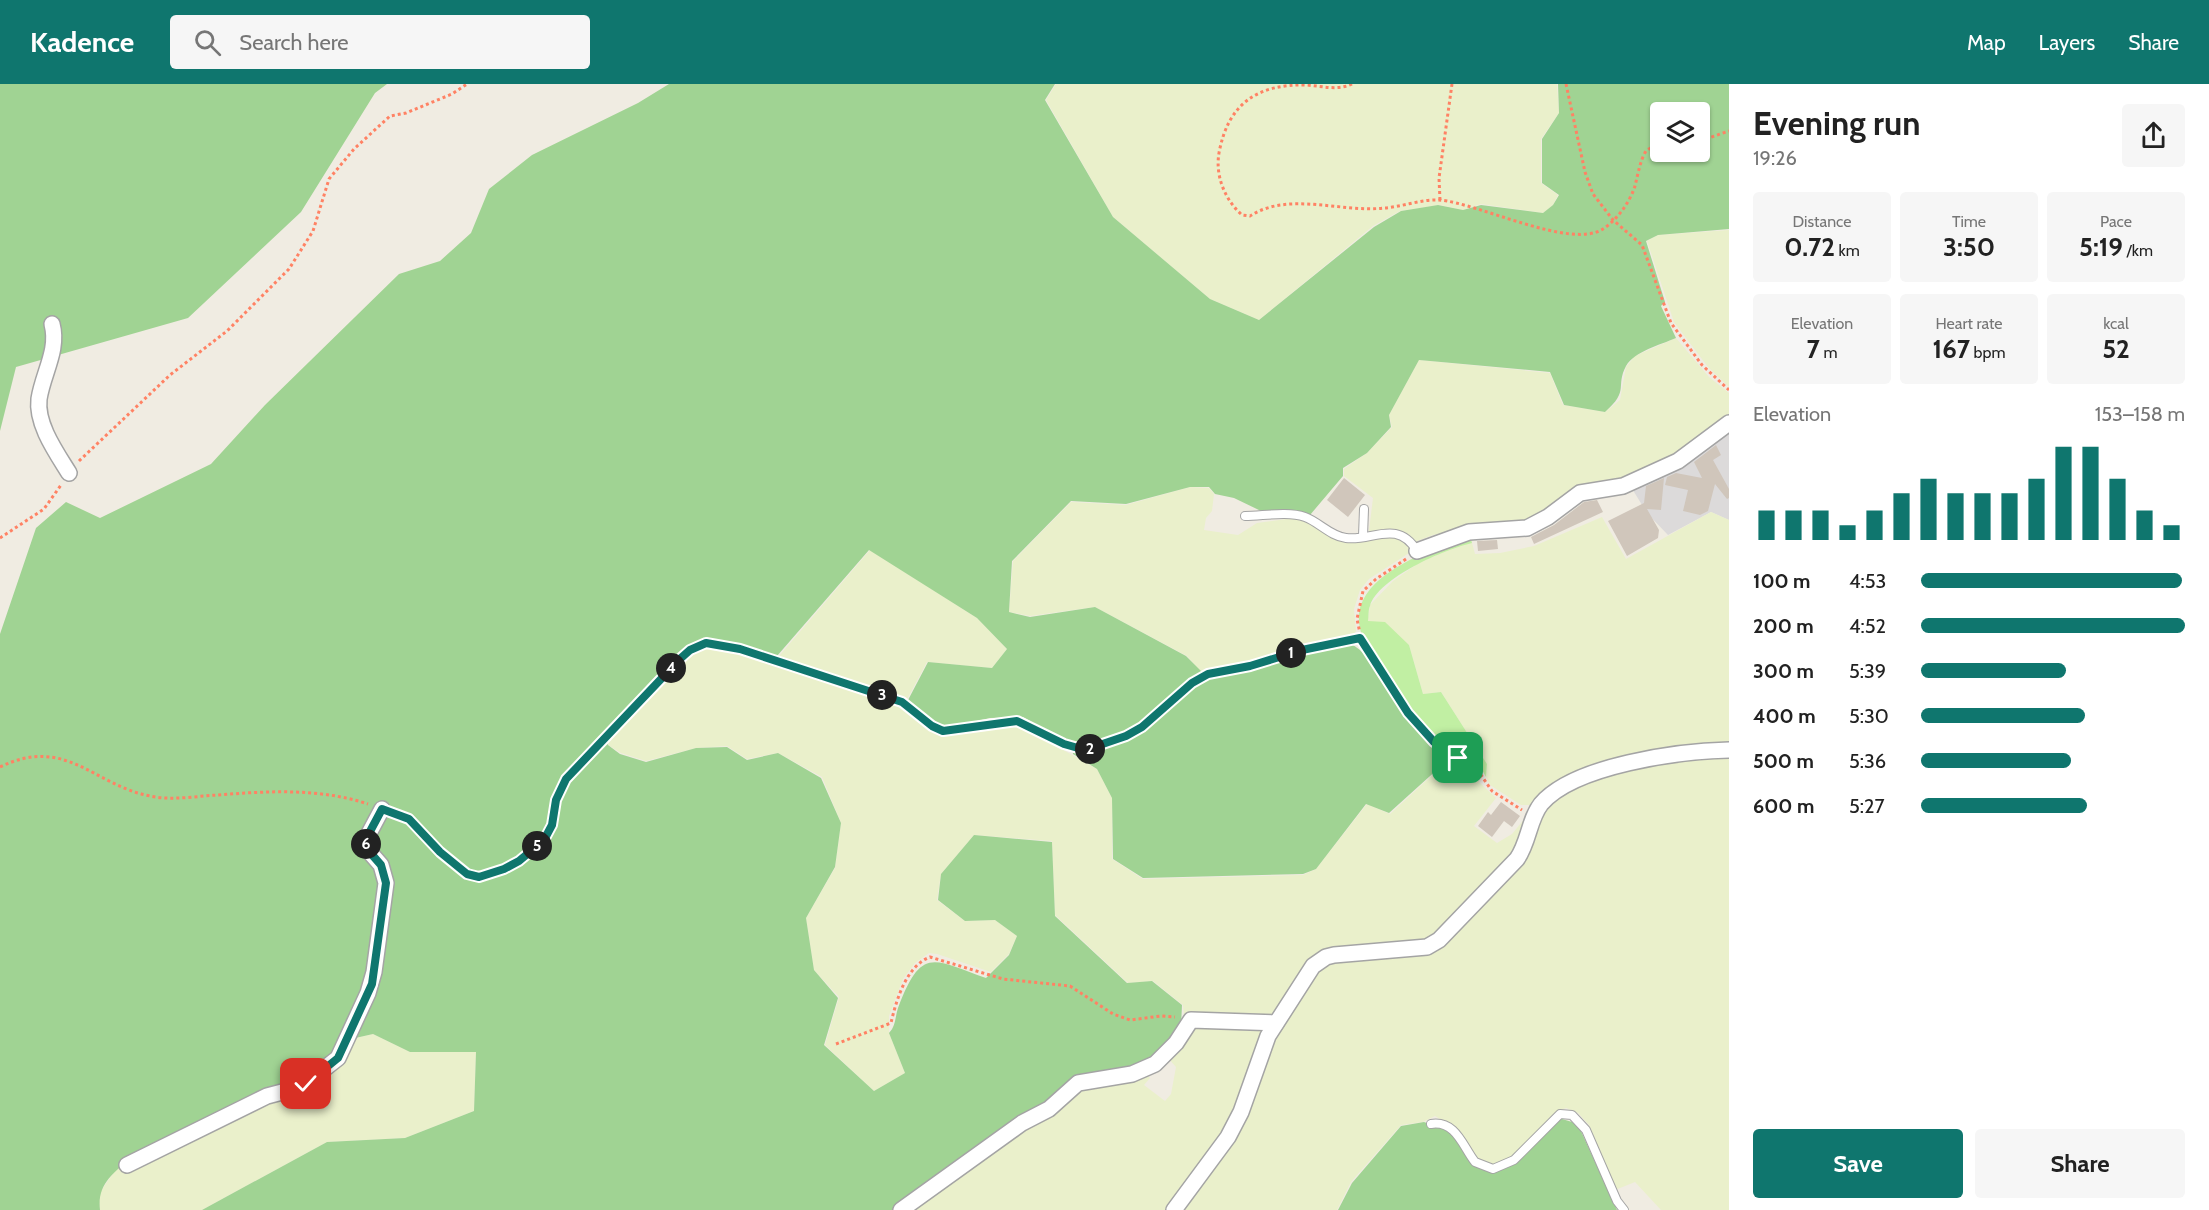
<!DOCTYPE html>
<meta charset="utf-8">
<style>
:root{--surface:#fff;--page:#f6f6f6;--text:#222;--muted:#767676;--accent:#0f766e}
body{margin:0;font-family:Cabin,sans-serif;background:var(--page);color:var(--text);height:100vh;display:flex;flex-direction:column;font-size:22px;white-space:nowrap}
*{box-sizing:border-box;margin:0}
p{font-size:20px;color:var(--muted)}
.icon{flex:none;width:33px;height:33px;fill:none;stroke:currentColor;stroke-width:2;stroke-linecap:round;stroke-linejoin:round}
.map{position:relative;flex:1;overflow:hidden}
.side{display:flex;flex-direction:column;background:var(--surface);width:480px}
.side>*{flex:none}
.fabs{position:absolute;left:1650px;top:18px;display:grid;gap:12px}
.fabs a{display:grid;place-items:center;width:60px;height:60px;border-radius:6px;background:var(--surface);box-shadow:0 2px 4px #0004;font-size:30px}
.pin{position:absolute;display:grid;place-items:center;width:51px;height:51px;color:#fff;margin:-26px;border-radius:12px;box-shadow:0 3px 9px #0006}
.km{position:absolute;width:30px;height:30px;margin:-15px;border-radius:50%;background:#222;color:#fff;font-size:16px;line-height:30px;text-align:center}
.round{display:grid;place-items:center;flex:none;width:63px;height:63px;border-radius:6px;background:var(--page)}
.summary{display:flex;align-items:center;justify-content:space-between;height:102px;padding:0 24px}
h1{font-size:33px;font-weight:800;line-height:45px}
.figures{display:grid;grid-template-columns:repeat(3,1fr);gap:9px;height:102px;padding:6px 24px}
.figures div{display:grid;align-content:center;border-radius:6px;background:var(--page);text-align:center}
.figures b{font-size:26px;font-weight:800}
.figures small{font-size:16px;font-weight:400}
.figures p{font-size:16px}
.chart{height:168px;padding:12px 24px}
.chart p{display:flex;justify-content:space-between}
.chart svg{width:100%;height:108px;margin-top:6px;stroke:var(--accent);stroke-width:6}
.cta{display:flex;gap:12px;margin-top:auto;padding:12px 24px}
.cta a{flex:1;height:69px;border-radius:6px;background:var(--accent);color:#fff;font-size:24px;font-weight:800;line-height:69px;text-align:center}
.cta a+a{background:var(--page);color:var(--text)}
ul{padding:0 24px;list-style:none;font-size:20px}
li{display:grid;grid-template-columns:96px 72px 1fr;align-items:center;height:45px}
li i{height:15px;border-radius:8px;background:var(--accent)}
header{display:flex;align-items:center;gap:36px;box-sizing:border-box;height:84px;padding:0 30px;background:var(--accent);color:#fff}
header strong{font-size:28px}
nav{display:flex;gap:33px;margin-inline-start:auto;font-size:21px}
.search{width:420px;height:54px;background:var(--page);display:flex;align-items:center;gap:15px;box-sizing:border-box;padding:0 21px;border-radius:6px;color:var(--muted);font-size:22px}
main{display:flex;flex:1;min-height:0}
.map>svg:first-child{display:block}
</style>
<header>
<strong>Kadence</strong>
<div class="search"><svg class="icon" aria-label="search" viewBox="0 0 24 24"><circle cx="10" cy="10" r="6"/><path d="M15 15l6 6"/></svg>Search here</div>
<nav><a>Map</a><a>Layers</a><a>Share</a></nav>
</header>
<main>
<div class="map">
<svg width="1729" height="1126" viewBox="0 0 1729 1126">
<rect width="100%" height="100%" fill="#f0ece2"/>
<!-- residential -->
<polygon fill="#dcdada" points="1729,342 1729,436 1711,428 1668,451 1647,429 1631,403"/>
<!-- farmland -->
<g fill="#eaf0cb">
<polygon points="1056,0 1557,0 1559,29 1541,55 1541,99 1558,111 1553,121 1543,129 1481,120 1463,126 1439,121 1400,127 1373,142 1259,236 1210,215 1113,133 1046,16"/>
<polygon points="1729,146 1729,303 1708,283 1674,238 1647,157 1658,151"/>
<polygon points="1676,254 1709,293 1729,309 1729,335 1697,361 1525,439 1477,443 1433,451 1417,457 1409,469 1369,495 1360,506 1354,525 1356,547 1353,552 1301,562 1248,580 1224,582 1201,588 1187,572 1095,523 1030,532 1009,528 1013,477 1071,418 1126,421 1190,403 1209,404 1214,410 1212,427 1206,434 1204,446 1238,451 1257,439 1294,434 1305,436 1342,457 1355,458 1368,454 1373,414 1344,392 1344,385 1367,369 1392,343 1389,331 1419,276 1550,289 1563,321 1605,328 1620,316 1626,283 1635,272"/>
<polygon points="1711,428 1729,436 1729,662 1624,679 1533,721 1521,721 1490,701 1486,693 1487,680 1441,608 1423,610 1409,561 1368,537 1370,521 1393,497 1420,478 1457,462 1472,459 1475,470 1500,469 1534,462 1602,433 1626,475"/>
<polygon points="870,466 977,534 1007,565 992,584 927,578 903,623 935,648 945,651 1019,641 1097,685 1112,714 1112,775 1143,795 1303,791 1316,785 1367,720 1390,730 1451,674 1470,682 1480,699 1496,714 1474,742 1497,759 1512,750 1526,733 1529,736 1522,761 1434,854 1334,869 1268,934 1190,933 1184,931 1183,921 1153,897 1128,899 1055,831 1052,757 974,751 941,790 937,816 965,837 995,836 1017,852 1009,870 991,888 937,870 929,869 915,879 903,895 889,932 889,949 905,989 874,1007 825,961 839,913 814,886 806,834 835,784 841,739 822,693 778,669 747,675 727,662 696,664 646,677 621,669 608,661 607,656 684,576 700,564 721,564 773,579"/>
<polygon points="1729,669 1729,1126 1661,1126 1635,1098 1615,1106 1589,1041 1578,1029 1566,1024 1556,1028 1514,1073 1494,1081 1478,1075 1461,1048 1435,1032 1423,1038 1401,1041 1351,1098 1337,1126 1178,1126 1215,1078 1267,961 1321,878 1420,868 1488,809 1540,729 1559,709 1619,687"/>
<polygon points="1261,940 1267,948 1238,1026 1169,1126 906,1126 1076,1004 1145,989 1150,994 1144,1001 1165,1017 1171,1010 1176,983 1167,973 1192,942"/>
<polygon points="373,950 410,968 476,968 474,1027 405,1054 327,1058 202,1126 100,1126 98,1111 114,1088 130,1075 342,957"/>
</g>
<!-- grass -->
<path fill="#c1efa3" d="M1470,452L1472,459C1445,465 1378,494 1370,522C1368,526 1369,532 1368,537L1385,538L1409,561L1423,610L1441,608L1487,680L1486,693L1476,675C1467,670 1456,671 1447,665C1418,645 1403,614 1385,586C1379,576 1369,567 1364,556C1336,496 1430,466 1470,452Z"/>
<!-- forest -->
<g fill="#a0d393" fill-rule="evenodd">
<polygon points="0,0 387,0 375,9 301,128 188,234 16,283 0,347"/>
<path d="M669,0H1055L1045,16L1113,133L1210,215L1259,236L1374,143L1401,127L1438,121L1463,126L1481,121L1543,129L1553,121L1559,111L1542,99V55L1559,29L1558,0H1729V145L1658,151L1646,157L1665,218L1661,222L1676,254C1660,261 1635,267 1626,282C1615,303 1630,306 1605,328L1564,321L1550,288L1419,276L1389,331L1391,343L1367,369L1343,384V392L1310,431L1295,428L1261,427L1234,414L1215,410L1209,403H1190L1126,420L1071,417L1012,477L1009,528L1030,533L1095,523L1186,572L1207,593L1252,586L1343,561L1351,560C1374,571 1390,612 1405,632C1417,648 1434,662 1450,674L1389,729L1366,720L1316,785L1303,790L1143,794L1113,775L1112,714L1097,685L1073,670L1072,662L1023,633L990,634L946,644L938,642L907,618L928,578L992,584L1007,565L977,534L869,466L777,572C755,566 728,554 705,557C681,560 621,631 604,651L608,661L620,670L646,678L696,664L727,663L747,676L778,669L821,694L841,739L835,783L806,834L814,886L838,914L824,961L874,1007L905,989L889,949C896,942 895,933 898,924C922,861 933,876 986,894L1009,871L1017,852L995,836L965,837L938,816L941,790L974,751L1052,758L1055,832L1127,899L1152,897L1182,921L1181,942L1153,977L1106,991L1046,1023L892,1126H202L327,1058L405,1054L474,1027L476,968H410L373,950L342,957L322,985L130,1075C112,1090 97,1101 100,1126H0V550L36,444L66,418L100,434L211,380L265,321L399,190L440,177L471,149L489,105L532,71L638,19ZM1660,28H1700V68H1660Z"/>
<polygon points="1562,1035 1572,1038 1580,1045 1617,1126 1338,1126 1352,1099 1401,1042 1424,1038 1451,1048 1475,1082 1495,1087 1518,1078 1556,1037"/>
</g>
<!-- building -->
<g fill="#d0c6bb">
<polygon points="1716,361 1721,371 1713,376 1729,405 1729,414 1727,415 1715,400 1708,427 1700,431 1683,427 1688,406 1665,401 1667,393 1676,389 1702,394 1694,378"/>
<polygon points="1344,394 1365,411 1348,433 1327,416"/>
<polygon points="1664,394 1661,426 1647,425 1659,446 1658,454 1627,472 1608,437 1644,419 1646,402"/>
<polygon points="1597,416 1603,428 1534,460 1531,453 1554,441 1584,418"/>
<polygon points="1497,456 1498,465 1478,467 1477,457"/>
<polygon points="1501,718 1520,732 1512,743 1504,737 1492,753 1478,742 1488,728 1491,731"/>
</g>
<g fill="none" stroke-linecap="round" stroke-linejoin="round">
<defs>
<g id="service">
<path d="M1245,432C1263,432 1287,427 1305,433C1319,438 1330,452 1346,454C1371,458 1397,434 1417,467"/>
<polyline points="1363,452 1364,425"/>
<path d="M1431,1040C1456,1036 1463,1063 1475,1078L1493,1085L1514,1076L1560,1030L1572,1031L1586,1046L1617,1117L1624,1126"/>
</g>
<g id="minor">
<path d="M52,240C59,266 43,289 39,315C36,340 56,368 69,389"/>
<polyline points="1417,467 1469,448 1527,444 1548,433 1580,409 1623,402 1678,377 1729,339"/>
<polyline points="127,1081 267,1012 301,1003 338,974 368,909 374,888 386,799 381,781 367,765 366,755 382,725"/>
<polyline points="901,1126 1022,1039 1049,1025 1078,999 1132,990 1155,980 1176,959 1191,936 1276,939"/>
<path d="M1174,1126L1228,1053L1241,1028L1268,952L1313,882L1326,873L1334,871L1427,863L1439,856L1517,775C1529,758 1529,735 1541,720C1574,681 1680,667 1729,666"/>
</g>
</defs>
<!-- service casing -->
<use href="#service" stroke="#a4a4a4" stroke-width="10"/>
<!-- minor casing -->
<use href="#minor" stroke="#a4a4a4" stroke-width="18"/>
<!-- path -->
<g stroke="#ff8264" stroke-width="3" stroke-dasharray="3 3" stroke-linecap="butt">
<path d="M1352,0C1337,7 1322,2 1306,1C1258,0 1228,19 1219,69C1215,92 1225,116 1242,131L1250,132C1289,107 1341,129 1384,124C1402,123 1421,115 1439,116C1479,119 1570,166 1603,145C1617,136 1630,118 1635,102C1638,90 1640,77 1646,67L1652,63L1660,64"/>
<polyline points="1566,0 1585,88 1593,110 1613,136 1642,161 1671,239 1702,281 1729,306"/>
<polyline points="1700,57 1729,47"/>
<polyline points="1440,116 1439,94 1452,0"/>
<polyline points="79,377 170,291 227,247 289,185 313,147 329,95 354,65 390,32 406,29 452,10 467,0"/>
<polyline points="0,454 44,425 61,401"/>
<polyline points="1406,475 1376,495 1363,507 1357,535 1362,559 1400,617 1427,651 1447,668 1472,678 1492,707 1522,726"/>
<path d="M0,683C66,651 93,701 150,712C172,717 196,712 218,711C268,707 320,704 368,720"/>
<path d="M394,729C427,740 440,779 473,792C499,795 538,771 550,747C559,730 554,711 566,695L681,574L690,566L706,559L740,565L902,618L932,642L943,647L1017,637L1064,660L1085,666L1126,652L1142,643L1192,599L1208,590L1250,582L1302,566L1360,554"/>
<path d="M836,960L891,939C896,917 906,882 930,873L1003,895L1070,902L1113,930L1130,936L1161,932L1175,933"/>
</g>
<!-- service -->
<use href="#service" stroke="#fff" stroke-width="8"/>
<!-- minor -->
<use href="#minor" stroke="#fff" stroke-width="15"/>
</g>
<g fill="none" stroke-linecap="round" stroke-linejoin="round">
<defs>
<polyline id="route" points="306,1000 338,974 372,900 386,799 381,781 367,765 366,755 382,725 409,735 440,768 467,790 479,793 504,785 519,777 544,756 552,741 556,716 566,695 681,574 690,566 706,559 740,565 902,618 932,642 943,647 1017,637 1064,660 1085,666 1126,652 1142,643 1192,599 1208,590 1250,582 1302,566 1360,554 1408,629 1434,658 1458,674"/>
</defs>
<!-- route casing -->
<use href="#route" stroke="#fff" stroke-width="12"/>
<!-- route -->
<use href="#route" stroke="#0f766e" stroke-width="8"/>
</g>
</svg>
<div class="fabs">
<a><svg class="icon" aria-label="layers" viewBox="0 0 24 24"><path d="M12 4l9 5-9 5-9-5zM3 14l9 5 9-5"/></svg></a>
</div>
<div class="pin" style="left:1458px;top:674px;background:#1e9e55"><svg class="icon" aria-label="arrive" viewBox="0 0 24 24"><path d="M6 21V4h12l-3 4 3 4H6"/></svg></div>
<div class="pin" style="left:306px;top:1000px;background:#d93025"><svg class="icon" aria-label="check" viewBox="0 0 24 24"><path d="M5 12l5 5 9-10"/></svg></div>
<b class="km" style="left:1291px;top:569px">1</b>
<b class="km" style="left:1090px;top:665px">2</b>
<b class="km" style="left:882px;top:611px">3</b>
<b class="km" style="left:671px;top:584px">4</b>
<b class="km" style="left:537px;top:762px">5</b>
<b class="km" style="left:366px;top:760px">6</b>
</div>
<section class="side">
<div class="summary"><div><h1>Evening run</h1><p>19:26</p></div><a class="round"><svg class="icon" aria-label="share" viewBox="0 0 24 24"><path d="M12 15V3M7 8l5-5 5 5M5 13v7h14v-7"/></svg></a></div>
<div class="figures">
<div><p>Distance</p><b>0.72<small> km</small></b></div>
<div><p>Time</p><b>3:50</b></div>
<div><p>Pace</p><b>5:19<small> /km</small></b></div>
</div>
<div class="figures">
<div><p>Elevation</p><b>7<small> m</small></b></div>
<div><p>Heart rate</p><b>167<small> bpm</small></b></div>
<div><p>kcal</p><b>52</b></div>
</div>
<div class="chart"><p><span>Elevation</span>153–158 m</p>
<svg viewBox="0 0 160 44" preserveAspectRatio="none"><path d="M5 44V32M15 44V32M25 44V32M35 44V38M45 44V32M55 44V25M65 44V19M75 44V25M85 44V25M95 44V25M105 44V19M115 44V6M125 44V6M135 44V19M145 44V32M155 44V38"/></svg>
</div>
<ul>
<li><b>100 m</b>4:53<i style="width:99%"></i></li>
<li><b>200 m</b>4:52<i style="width:100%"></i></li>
<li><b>300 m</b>5:39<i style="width:55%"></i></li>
<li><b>400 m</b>5:30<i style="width:62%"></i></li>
<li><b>500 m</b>5:36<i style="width:57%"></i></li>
<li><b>600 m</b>5:27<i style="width:63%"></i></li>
</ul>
<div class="cta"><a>Save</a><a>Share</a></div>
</section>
</main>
